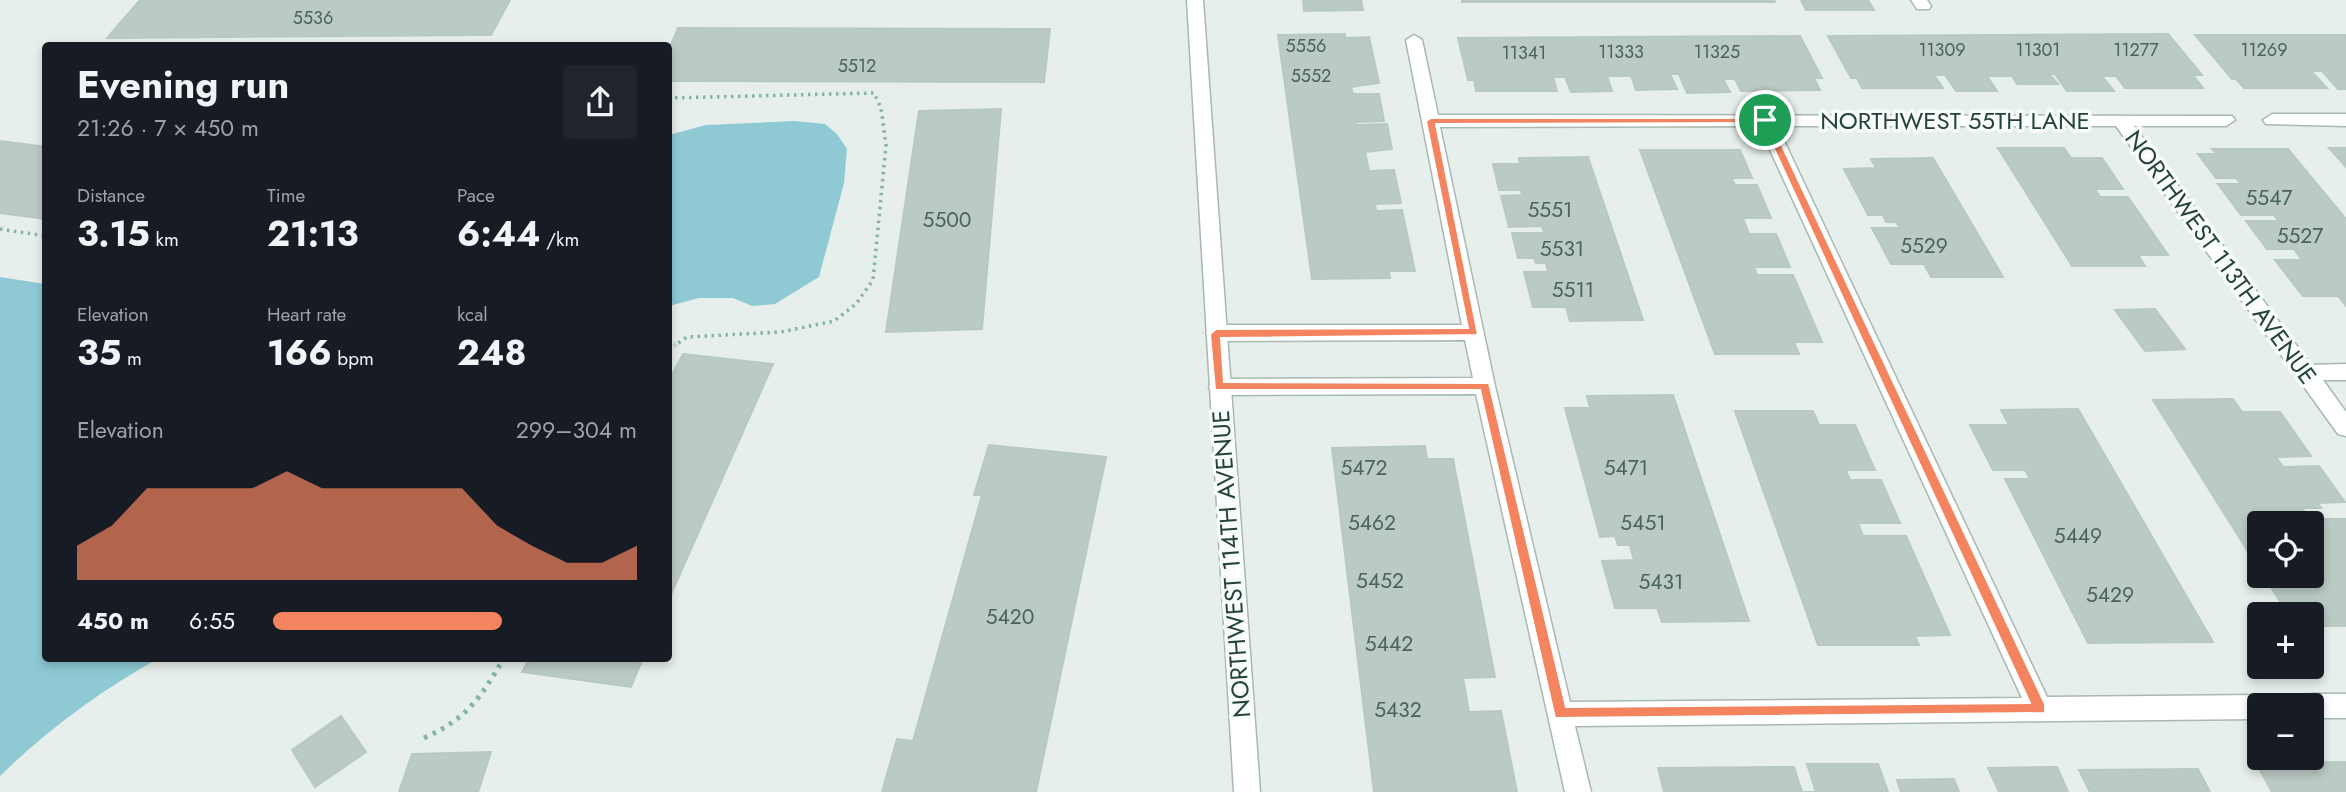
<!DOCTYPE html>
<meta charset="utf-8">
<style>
:root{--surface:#171b24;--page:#20242c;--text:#f1f3f6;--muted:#9ea1a6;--accent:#f4845f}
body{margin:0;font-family:Jost,sans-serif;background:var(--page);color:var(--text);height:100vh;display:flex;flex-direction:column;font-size:26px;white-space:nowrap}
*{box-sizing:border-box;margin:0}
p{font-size:23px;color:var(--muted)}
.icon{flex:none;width:38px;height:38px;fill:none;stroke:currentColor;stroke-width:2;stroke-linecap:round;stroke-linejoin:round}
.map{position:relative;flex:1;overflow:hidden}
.panel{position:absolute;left:42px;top:42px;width:630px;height:620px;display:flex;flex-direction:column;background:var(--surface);border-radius:7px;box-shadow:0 4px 10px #0003}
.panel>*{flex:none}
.tools{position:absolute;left:2247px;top:511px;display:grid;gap:14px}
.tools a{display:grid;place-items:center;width:77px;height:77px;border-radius:7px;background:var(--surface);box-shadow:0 4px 10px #0003;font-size:35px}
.pin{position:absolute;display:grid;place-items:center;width:60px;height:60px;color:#fff;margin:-30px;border:4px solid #fff;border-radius:50%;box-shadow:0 2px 7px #0007}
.round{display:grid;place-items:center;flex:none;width:74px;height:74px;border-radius:7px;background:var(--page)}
.headline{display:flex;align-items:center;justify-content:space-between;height:119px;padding:0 35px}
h1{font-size:38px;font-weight:700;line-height:52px}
.stats{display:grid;grid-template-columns:repeat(3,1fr);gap:10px;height:119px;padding:7px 35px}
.stats div{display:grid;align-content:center}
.stats b{font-size:35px;font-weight:700}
.stats small{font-size:19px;font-weight:400}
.stats p{font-size:19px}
.chart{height:196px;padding:14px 35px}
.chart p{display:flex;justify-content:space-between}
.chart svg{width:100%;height:126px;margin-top:7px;fill:var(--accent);opacity:.7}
ul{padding:0 35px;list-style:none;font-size:23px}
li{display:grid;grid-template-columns:112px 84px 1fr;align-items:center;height:52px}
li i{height:18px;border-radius:9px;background:var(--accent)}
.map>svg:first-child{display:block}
</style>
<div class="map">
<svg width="2346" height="792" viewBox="0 0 2346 792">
<rect width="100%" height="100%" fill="#e6efeb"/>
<!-- water -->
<g fill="#8ec9d4">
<polygon points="795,121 825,124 837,134 847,149 844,183 819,277 775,304 752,306 733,298 699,298 669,306 669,135 706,125"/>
<path d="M0,277L45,284L46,658H159C100,691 48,729 0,776Z"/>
</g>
<!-- building -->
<g fill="#bbcac4" stroke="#b8c9c2" stroke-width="2">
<polygon points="140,0 510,0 491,35 107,38"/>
<polygon points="1303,0 1361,0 1363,10 1304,11"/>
<polygon points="1462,0 1774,0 1775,2 1462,2"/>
<polygon points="1801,0 1868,0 1874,10 1806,10"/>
<polygon points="678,28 1050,29 1044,82 668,81 668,52"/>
<polygon points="1345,34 1345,38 1369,37 1379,83 1351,87 1353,94 1379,94 1384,121 1355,122 1356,125 1387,124 1392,149 1365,152 1369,171 1394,170 1401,203 1375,204 1376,211 1402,210 1415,271 1389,271 1390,278 1312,279 1278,35"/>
<polygon points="2168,34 2202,75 2193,75 2203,88 2125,88 2116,76 2102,76 2114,91 2067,91 2055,74 2049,74 2058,84 2017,84 2012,76 1987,76 1997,91 1956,91 1945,75 1934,75 1943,88 1862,88 1857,78 1851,78 1828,36"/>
<polygon points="2195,35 2346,35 2346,89 2338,89 2322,71 2311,71 2327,88 2244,88 2236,79 2232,79"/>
<polygon points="1800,36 1822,78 1814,78 1820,90 1741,91 1735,79 1723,79 1730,92 1687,93 1679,74 1670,74 1677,89 1636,90 1631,76 1607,76 1612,91 1571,92 1565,77 1553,77 1557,91 1476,91 1474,80 1468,80 1458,38"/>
<polygon points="1001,109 982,329 886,332 919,111"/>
<polygon points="0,141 46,147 46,219 0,213"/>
<polygon points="1998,148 2064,148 2071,158 2102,158 2123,189 2095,189 2100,197 2128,197 2168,255 2138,255 2145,266 2072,266"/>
<polygon points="2329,148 2346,148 2346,167"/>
<polygon points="2212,149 2288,149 2346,219 2346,306 2338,296 2303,296 2275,260 2302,260 2294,249 2267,249 2246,221 2279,221 2274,215 2241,215 2218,184 2241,184 2236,178 2216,178 2198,154 2217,154"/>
<polygon points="1640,150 1740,150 1752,178 1732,178 1735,185 1757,185 1771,218 1743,218 1749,234 1776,234 1790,267 1754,267 1757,275 1793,275 1822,342 1794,342 1799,354 1715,354"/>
<polygon points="1588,157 1643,320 1570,321 1566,307 1533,307 1524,272 1548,272 1546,263 1536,263 1534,258 1518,258 1512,233 1544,233 1542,226 1509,227 1501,196 1522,195 1521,190 1499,190 1493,164 1520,164 1519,158"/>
<polygon points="1933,158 2003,277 1931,277 1924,264 1891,264 1872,228 1900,228 1896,222 1886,222 1883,215 1868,215 1844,169 1876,168 1871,159"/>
<polygon points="2155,309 2185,349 2145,351 2115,310"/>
<polygon points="683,354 773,364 668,601 668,382"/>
<polygon points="1673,395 1749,621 1662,622 1657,608 1615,608 1602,561 1634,560 1630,545 1618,545 1615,536 1600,537 1565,408 1590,408 1587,396"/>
<polygon points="2233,399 2242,412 2280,412 2311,456 2276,457 2283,467 2319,466 2345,502 2318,503 2321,508 2302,508 2310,519 2346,519 2346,626 2312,626 2312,614 2288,614 2264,576 2312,576 2312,523 2259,523 2259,569 2153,400"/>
<polygon points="2078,409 2213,642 2088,643 2005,479 2030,479 2025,470 1993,470 1970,425 2009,425 2001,410"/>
<polygon points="1735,411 1813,411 1819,425 1855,425 1875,470 1846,470 1850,480 1881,480 1900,523 1858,523 1863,536 1906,536 1950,635 1915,636 1919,645 1818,645"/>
<polygon points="989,445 1106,457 1036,792 882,792 897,739 913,741 982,495 974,495"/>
<polygon points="1425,446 1427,459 1453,459 1495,677 1463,678 1469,712 1501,711 1517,792 1374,792 1332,448"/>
<polygon points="530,658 643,658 631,687 522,672"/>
<polygon points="341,716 366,752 315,787 292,750"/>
<polygon points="491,752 478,792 399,792 412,754"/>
<polygon points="2346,762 2346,792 2272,792 2256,763"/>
<polygon points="1807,764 1878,764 1888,792 1664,792 1658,768 1794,767 1802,792 1816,792"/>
<polygon points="2057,767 2068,792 1999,792 1988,768"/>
<polygon points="2198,769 2210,792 2090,792 2079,770"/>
<polygon points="1954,779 1959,792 1901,792 1897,780"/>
</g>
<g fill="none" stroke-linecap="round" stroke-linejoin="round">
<defs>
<g id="minor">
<polygon points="1911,0 1927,0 1931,6 1929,9 1917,9"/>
<path d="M1414,35L1422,40L1438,115L2232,116L2235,120L2226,126H2134L2311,365L2346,364V380H2323L2346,412V436L2338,434L2116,126H1777L2047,697L2259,695L2268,699L2271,705H2259V719L1575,726L1591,792H1565L1476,394L1219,395L1212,393L1209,387L1212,381L1219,379L1473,378L1465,340L1216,341L1209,338L1206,333L1209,328L1216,325H1462L1406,40ZM1759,126L2022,698L1570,702L1495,386L1440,127Z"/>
<polygon points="2272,114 2346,114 2346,126 2266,124 2263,120"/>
<polygon points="2312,694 2346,694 2346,718 2312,718 2312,705 2300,705 2303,698"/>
</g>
<polygon id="tertiary" points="1187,0 1203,0 1260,792 1234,792"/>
</defs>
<!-- minor casing -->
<use href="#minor" stroke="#a8b8b2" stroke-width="3"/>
<!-- tertiary casing -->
<use href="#tertiary" stroke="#a8b8b2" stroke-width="3"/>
<!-- path-far1 -->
<g stroke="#86b3a5" stroke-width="3.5" stroke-dasharray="2.5 4.5" stroke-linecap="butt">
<polyline points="668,98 874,93 881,108 886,145 873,280 856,304 834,321 781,332 687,337 674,346"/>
<polyline points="0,229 46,236"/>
</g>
<!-- path -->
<g stroke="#86b3a5" stroke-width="5" stroke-dasharray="3.5 6" stroke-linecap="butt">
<polyline points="668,350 676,344"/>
<path d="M424,738C467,719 481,697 504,658"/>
</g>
<!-- minor -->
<use href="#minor" fill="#fff" fill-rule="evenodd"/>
<!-- tertiary -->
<use href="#tertiary" fill="#fff" fill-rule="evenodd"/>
</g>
<!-- route -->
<path fill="#f4845f" stroke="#fff" stroke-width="2" fill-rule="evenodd" d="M1431,118H1769L2045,704V713L1555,718L1480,390H1215L1210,334L1216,329L1468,328L1426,121ZM1762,123L2030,703L1566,707L1489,383L1224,382L1221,338L1478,335L1436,124Z"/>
<g text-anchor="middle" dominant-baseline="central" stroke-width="7" stroke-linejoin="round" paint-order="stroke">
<!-- far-number labels -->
<g font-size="18" fill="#4a645c">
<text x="313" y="18">5536</text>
<text x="1306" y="46">5556</text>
<text x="1942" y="50">11309</text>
<text x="2038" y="50">11301</text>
<text x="2136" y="50">11277</text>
<text x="2264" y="50">11269</text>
<text x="1621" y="52">11333</text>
<text x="1717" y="52">11325</text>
<text x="1524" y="53">11341</text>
<text x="857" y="66">5512</text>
<text x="1311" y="76">5552</text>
</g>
<!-- number labels -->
<g font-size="21" fill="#4a645c">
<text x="2269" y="198">5547</text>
<text x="1550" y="210">5551</text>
<text x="947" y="220">5500</text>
<text x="2300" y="236">5527</text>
<text x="1924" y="246">5529</text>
<text x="1562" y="249">5531</text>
<text x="1573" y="290">5511</text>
<text x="1364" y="468">5472</text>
<text x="1626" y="468">5471</text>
<text x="1372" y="523">5462</text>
<text x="1643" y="523">5451</text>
<text x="2078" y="536">5449</text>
<text x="1380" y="581">5452</text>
<text x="1661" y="582">5431</text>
<text x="2110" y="595">5429</text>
<text x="1010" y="617">5420</text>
<text x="1389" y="644">5442</text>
<text x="1398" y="710">5432</text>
</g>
<!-- street labels -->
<g font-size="24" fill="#24423a" stroke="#f7fbf9">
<text x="1955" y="120">NORTHWEST 55TH LANE</text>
<text transform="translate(2221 257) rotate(54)">NORTHWEST 113TH AVENUE</text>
<text transform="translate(1231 564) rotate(-94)">NORTHWEST 114TH AVENUE</text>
</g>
</g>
</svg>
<div class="tools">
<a><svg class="icon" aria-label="locate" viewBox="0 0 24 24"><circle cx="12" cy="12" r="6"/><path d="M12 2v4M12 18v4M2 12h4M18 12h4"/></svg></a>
<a>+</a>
<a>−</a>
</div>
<div class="pin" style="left:1765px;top:120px;background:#1e9e55"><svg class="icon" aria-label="arrive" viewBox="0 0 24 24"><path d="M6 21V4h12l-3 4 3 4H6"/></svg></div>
<section class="panel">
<div class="headline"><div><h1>Evening run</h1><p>21:26 · 7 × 450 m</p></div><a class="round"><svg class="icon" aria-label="share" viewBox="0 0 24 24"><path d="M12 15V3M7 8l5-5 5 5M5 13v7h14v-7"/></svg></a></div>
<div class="stats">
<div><p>Distance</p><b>3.15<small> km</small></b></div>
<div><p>Time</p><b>21:13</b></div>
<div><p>Pace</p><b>6:44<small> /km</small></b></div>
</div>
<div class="stats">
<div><p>Elevation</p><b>35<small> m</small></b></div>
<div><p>Heart rate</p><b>166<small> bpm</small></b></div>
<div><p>kcal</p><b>248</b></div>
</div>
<div class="chart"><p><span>Elevation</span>299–304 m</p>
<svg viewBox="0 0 160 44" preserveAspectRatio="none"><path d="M0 44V32L10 25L20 12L30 12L40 12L50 12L60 6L70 12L80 12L90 12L100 12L110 12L120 25L130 32L140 38L150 38L160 32V44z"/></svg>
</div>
<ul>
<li><b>450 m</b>6:55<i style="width:63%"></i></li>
</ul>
</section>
</div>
